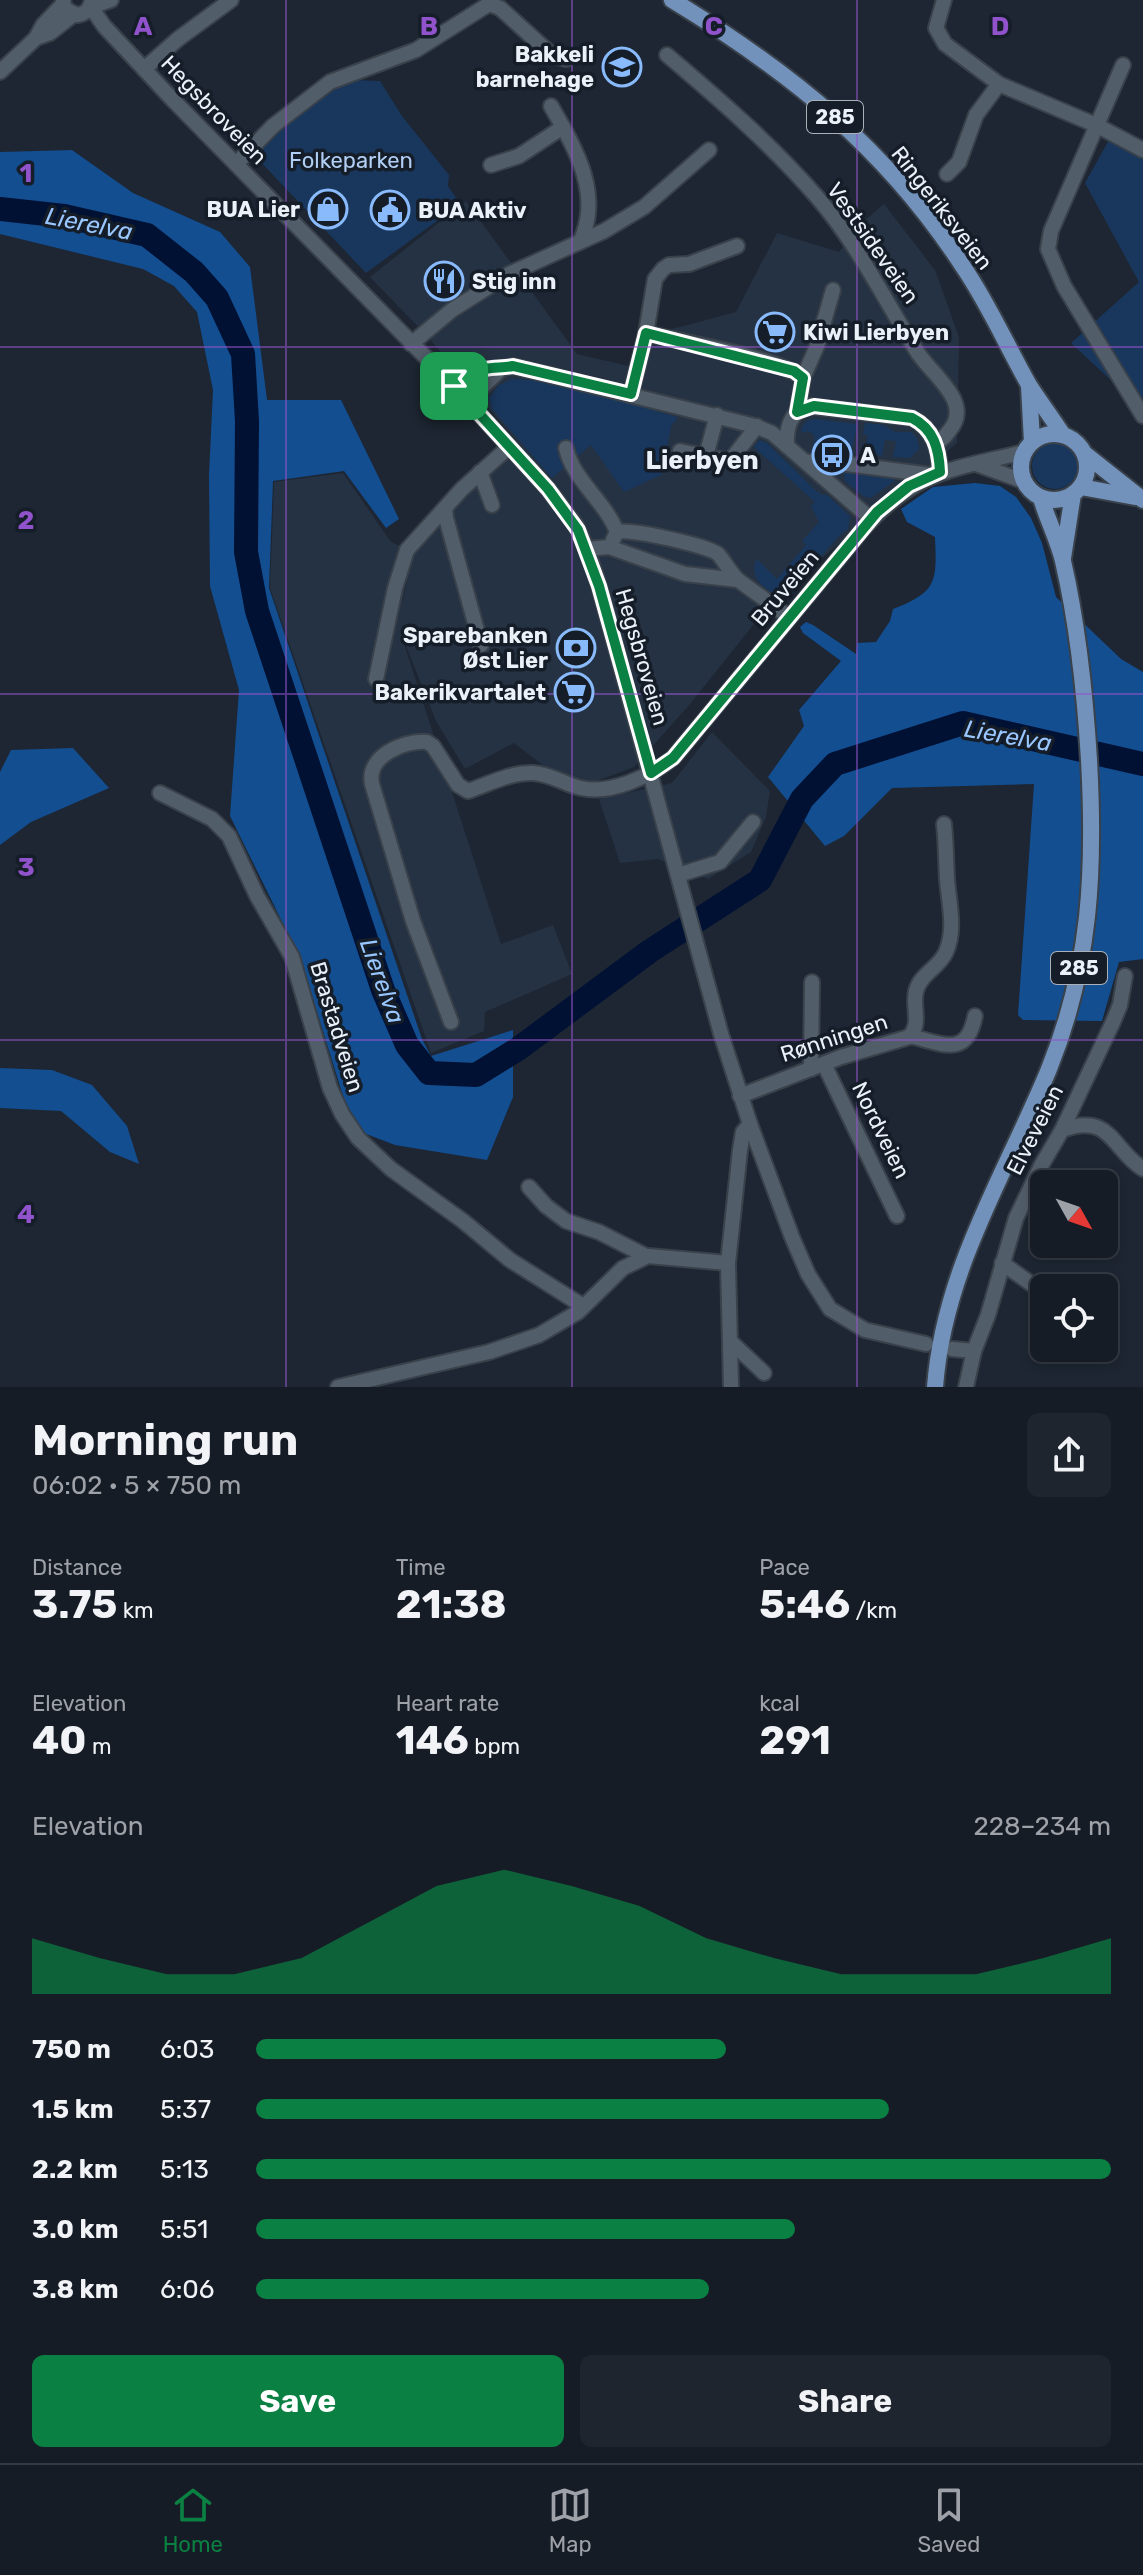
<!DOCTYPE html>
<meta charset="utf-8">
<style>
:root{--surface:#161c26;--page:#1f252e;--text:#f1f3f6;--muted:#9ea1a7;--line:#353a43;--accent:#0b8043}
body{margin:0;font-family:Rubik,sans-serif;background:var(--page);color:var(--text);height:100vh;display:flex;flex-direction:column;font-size:30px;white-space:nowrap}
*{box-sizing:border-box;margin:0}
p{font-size:26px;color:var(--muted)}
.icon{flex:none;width:44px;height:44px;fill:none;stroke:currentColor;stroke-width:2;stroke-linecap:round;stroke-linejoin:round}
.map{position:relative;height:1387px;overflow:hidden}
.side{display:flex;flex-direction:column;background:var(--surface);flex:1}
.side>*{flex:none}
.needle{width:52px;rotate:130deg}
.buttons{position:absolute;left:1030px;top:1170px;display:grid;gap:16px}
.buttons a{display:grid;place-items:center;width:88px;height:88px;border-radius:12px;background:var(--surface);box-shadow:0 4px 12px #0003,0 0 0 2px var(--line);font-size:40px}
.pin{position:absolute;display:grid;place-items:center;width:68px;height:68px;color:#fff;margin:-34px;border-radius:16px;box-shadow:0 4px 12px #0006}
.round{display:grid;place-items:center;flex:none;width:84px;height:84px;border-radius:12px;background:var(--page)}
.head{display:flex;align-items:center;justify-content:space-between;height:136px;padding:0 32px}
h1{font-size:44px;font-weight:700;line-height:60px}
.figures{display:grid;grid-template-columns:repeat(3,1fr);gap:12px;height:136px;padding:8px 32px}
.figures div{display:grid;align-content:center}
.figures b{font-size:40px;font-weight:700}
.figures small{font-size:22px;font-weight:400}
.figures p{font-size:22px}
.chart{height:224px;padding:16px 32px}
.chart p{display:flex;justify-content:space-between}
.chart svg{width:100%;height:144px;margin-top:8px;fill:var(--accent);opacity:.7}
.button{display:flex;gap:16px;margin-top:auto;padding:16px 32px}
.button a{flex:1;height:92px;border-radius:12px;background:var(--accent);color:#fff;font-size:32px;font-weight:700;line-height:92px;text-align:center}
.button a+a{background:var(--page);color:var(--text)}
ul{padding:0 32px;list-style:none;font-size:26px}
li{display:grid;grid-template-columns:128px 96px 1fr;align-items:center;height:60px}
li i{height:20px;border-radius:10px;background:var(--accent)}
.tabs{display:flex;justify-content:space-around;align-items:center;height:112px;border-top:2px solid var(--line);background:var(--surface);font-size:22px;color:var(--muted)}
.tabs a{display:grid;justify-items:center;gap:4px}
.tabs .on{color:var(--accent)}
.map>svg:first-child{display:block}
</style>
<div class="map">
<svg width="1143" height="1387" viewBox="0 0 1143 1387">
<rect width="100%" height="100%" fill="#1d2632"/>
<!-- built -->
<g fill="#253243">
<polygon points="466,201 577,354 628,366 646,336 736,312 777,233 839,252 863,222 884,204 935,270 959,337 957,443 774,599 690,704 634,767 594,782 549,770 514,743 465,769 436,721 400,631 501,944 553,925 572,974 485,1012 484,1031 431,1053 270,588 274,482 343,473 391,542 411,551 402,606 413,550 500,461 521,446 427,336 370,277"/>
<polygon points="712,732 770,791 766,817 751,852 708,879 658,859 620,863 599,799 672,783"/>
</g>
<!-- green -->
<g fill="#19375d">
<polygon points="352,80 380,81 402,116 449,175 448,186 460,204 366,273 253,154 317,98"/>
<polygon points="1109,140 1143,159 1143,410 1071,343 1139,282 1085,183"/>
<path d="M512,379C563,380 627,403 677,417L675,423H672L661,475L624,492L591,445L552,478L492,409L489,398L498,386Z"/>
<path d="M814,419L857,424L853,447L840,446L839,450L812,446L815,442L814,435L808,431L801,433C802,424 806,420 814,419Z"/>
<polygon points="865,423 884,425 895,432 911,432 917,438 919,449 910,458 893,457 896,441 885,440 882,456 861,452 862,444 866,444 868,435 863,435"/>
<path d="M759,440L767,443L815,490L822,495H827L850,516L848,529L839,536L801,580L790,597C771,598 746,578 757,559L777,579L806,545L802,541L819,522L811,506L815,502L757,450L754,446Z"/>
<circle cx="1055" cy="466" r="23"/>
<polygon points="844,469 899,477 871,498 863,496 845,481"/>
</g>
<!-- forest -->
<g fill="#134e91">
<polygon points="72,150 133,193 220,232 250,267 267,400 341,400 399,519 386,528 344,471 273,481 269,588 422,1039 431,1056 513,1030 513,1097 487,1160 395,1145 361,1132 348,1112 301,960 230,816 239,690 210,586 209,475 213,390 197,312 174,286 143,269 0,234 0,152"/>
<path d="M975,483L1000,486L1016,497L1031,518L1042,543L1056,597L1121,659L1143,672V959L1119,962L1102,1021L1023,1020L1018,1015L1034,784L892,788L844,836L825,846L768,777L804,726L799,710L841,661L803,633L800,627L806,622L813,625L856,654L857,643L876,642L890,621L893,609C937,592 937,582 935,537L907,522L901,509L933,487Z"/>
<polygon points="73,748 109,788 31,822 0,845 0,772 11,750"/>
<polygon points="0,1068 52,1070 92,1085 127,1126 139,1164 110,1152 61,1111 0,1108"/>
</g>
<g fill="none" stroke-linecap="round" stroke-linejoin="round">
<!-- river -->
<polyline stroke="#013" stroke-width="24" points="0,209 64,216 147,235 194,272 217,298 243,354 247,421 246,552 257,611 383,990 407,1045 429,1073 476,1075 518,1049 650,951 760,880 802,799 835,764 963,723 1143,764"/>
<defs>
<g id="minor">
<path d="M63,0L65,9L77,15C86,14 90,9 92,0"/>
<polyline points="944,0 936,28 945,44 999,84 1096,125 1143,150"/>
<polyline points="91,7 104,26 172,99 454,386 548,489 575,524 587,549 599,586 721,1034 750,1124 792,1237 808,1274 830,1309 865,1330 926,1344"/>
<polyline points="91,7 111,0"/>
<polyline points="36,38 50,33 73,15"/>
<path d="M667,55C719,99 772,145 817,197C857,243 884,299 916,350C929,373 975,402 949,431C945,437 942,440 936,443"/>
<polyline points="1123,65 1051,231 1048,249 1064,286 1143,416"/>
<polyline points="144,69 178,39 231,0"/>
<polyline points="0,72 36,38 43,25 63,4"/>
<path d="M551,106C575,148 603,194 580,242"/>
<polyline points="236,164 273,126 330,82 416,50 489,4 500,8 553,56 566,59"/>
<polyline points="491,165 519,156 563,127"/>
<polyline points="947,174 959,162 976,115 999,84"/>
<path d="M737,246L689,264L669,265L663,269L655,279L646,333C683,343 777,357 803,378L797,412"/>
<polyline points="411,344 452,310 509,274 604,231 644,207 709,150"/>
<polyline points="803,378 817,346 833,290"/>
<path d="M454,386C481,369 484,372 513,366L755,426L772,433L871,519"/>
<polyline points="631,394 646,333"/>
<polyline points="468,401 501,369"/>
<path d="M787,446C786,427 790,412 809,406L912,418C934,429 939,449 940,472"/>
<path d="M566,448C573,480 605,501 617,532L613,540"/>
<polyline points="680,451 730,461 757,426"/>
<polyline points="706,456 717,415"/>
<polyline points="806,462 824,461 931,475"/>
<polyline points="976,464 1023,481"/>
<polyline points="480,472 492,505"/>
<polyline points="445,508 446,518 481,645"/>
<path d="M617,532C629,528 709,546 718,554C725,562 730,572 738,580"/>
<polyline points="587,549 609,547 685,574 738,580 789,617"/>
<polyline points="376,679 395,588 407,550 462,489 509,447"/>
<polyline points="160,793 212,819 229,836 257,896 292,957 330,1088 342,1114 358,1138 391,1169 463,1221 510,1260 583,1306"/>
<polyline points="678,875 720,862 753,822"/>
<path d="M451,1022L413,921L372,784C366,756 404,740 427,742L433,746L458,785L468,791C489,784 511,772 533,773C551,774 564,784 581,788C611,795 650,776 673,758L863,529C916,470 951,470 1024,452"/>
<path d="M910,1036C941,1043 967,1059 975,1016"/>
<polyline points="824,1064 897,1216"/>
<polyline points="811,1069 812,982"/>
<path d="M740,1096L841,1057L909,1037C922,1024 912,1007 916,991C921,973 939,968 946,952C956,929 949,904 947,879C946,861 946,842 944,824"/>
<path d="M1062,1130C1111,1112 1111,1148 1143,1169"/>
<polyline points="529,1187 546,1206 566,1221 599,1232 646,1256"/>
<polyline points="728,1263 731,1387"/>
<polyline points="1002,1263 1044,1293"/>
<polyline points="730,1341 764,1373"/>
<polyline points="952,1349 974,1351"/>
<polyline points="338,1387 489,1352 539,1335 578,1312 623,1268 648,1256 728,1263 740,1150 743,1132 750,1124"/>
<polyline points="966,1387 974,1351 988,1315 1016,1218 1041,1166 1062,1130 1113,1022 1120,1005 1125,976"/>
</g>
<g id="major">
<path d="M672,0C792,73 887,149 964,268C989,305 1007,346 1029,385C1040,402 1052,418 1063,435"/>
<polyline points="1029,386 1032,442"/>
<circle cx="1054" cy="467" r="33"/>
<polyline points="1085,454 1143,500"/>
<polyline points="1081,487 1135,497"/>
<polyline points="1063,558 1073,494"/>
<path d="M935,1387C944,1269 1005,1176 1049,1069C1091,965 1095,870 1089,760C1085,693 1078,626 1063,561C1058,540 1047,519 1041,498"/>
</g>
</defs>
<!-- minor casing -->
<use href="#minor" stroke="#39414b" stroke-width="18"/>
<!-- major casing -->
<use href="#major" stroke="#39414b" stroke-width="20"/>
<!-- minor -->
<use href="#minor" stroke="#525d6a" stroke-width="14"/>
<!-- major -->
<use href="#major" stroke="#7292bc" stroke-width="16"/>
</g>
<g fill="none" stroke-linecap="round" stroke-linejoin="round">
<defs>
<path id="route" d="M646,333L794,371L803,378L797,412L814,406L912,418C934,429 939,449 940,472L909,486L877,512L673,758L651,773L599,586L578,530L548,489L454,386C464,380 474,372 485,369C494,367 504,368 513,366L631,394Z"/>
</defs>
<!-- route casing -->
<use href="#route" stroke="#fff" stroke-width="16"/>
<!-- route -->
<use href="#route" stroke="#0b8043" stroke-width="10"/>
</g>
<!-- grid -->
<path fill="none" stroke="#9153cb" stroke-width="2" stroke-opacity="0.55" d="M286,0V1387M572,0V1387M857,0V1387M0,347H1143M0,694H1143M0,1040H1143"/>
<!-- icons -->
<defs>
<symbol id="school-ring" viewBox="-11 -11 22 22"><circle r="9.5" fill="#141d28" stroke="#88bafc" stroke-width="1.5"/><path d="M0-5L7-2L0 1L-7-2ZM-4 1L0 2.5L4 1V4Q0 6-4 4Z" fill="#88bafc"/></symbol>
<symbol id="shop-ring" viewBox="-11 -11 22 22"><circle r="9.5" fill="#141d28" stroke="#88bafc" stroke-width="1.5"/><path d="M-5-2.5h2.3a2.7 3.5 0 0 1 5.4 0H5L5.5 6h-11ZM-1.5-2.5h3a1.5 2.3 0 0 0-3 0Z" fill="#88bafc"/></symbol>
<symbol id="civic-ring" viewBox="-11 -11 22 22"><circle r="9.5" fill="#141d28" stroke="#88bafc" stroke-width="1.5"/><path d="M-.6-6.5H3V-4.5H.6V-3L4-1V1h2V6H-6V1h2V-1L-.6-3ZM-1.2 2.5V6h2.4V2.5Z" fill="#88bafc"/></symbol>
<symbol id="restaurant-ring" viewBox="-11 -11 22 22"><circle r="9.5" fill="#141d28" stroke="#88bafc" stroke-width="1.5"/><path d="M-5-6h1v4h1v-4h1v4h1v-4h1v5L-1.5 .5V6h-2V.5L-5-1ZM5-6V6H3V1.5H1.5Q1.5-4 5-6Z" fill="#88bafc"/></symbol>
<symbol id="supermarket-ring" viewBox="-11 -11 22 22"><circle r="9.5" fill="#141d28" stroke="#88bafc" stroke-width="1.5"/><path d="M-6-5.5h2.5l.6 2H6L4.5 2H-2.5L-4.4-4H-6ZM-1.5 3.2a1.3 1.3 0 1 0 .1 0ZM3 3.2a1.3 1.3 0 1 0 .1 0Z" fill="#88bafc"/></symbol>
<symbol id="bus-ring" viewBox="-11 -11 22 22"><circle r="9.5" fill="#141d28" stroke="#88bafc" stroke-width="1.5"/><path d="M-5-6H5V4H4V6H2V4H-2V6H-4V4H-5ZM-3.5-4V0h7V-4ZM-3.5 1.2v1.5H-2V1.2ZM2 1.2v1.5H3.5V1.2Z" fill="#88bafc"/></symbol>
<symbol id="bank-ring" viewBox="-11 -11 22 22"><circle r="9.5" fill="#141d28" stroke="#88bafc" stroke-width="1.5"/><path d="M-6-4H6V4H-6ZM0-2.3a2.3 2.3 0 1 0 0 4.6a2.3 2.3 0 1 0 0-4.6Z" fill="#88bafc"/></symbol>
</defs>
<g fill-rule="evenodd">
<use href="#school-ring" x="600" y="45" width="44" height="44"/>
<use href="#shop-ring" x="306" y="187" width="44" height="44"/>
<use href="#civic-ring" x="368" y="188" width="44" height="44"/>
<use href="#restaurant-ring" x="422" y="259" width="44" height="44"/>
<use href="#supermarket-ring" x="753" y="310" width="44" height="44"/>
<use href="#bus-ring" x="810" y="433" width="44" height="44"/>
<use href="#bank-ring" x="554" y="626" width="44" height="44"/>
<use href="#supermarket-ring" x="552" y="670" width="44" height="44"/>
</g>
<g text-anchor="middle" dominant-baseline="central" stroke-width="7" stroke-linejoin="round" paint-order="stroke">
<!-- shield labels -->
<g fill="#141d28" stroke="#aab1ba" stroke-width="2">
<rect x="807" y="101" width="56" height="32" rx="6"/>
<rect x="1051" y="952" width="56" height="32" rx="6"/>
</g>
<g font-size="20" font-weight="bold" fill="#ebf1f9">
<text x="835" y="117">285</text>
<text x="1079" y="968">285</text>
</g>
<!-- poi labels -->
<g font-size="22" font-weight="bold" fill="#ebf1f9" stroke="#141d28" text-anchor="end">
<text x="594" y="54">Bakkeli<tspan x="594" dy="25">barnehage</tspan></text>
<text x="300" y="209">BUA Lier</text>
<text x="418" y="210" text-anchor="start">BUA Aktiv</text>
<text x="472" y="281" text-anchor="start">Stig inn</text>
<text x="803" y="332" text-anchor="start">Kiwi Lierbyen</text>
<text x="860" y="455" text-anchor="start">A</text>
<text x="548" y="635">Sparebanken<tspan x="548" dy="25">Øst Lier</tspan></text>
<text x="546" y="692">Bakerikvartalet</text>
</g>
<!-- street labels -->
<g font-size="22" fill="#ebf1f9" stroke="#141d28">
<text transform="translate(214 110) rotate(46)">Hegsbroveien</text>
<text transform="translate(942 208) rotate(52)">Ringeriksveien</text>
<text transform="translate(873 243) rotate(55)">Vestsideveien</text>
<text transform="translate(785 588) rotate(-50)">Bruveien</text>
<text transform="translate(642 657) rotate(74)">Hegsbroveien</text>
<text transform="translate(337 1027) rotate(73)">Brastadveien</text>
<text transform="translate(834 1038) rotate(-18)">Rønningen</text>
<text transform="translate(881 1130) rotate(64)">Nordveien</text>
<text transform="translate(1035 1130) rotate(-63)">Elveveien</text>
</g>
<!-- park labels -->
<g font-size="22" fill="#b1cef4" stroke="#141d28">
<text x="351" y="160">Folkeparken</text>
</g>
<!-- water labels -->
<g font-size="24" font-style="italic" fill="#9ac6ff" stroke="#141d28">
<text transform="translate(89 224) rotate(11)">Lierelva</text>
<text transform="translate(1008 736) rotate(10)">Lierelva</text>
<text transform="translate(382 981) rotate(70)">Lierelva</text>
</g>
<!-- quarter labels -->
<g font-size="26" font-weight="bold" fill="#ebf1f9" stroke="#141d28">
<text x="702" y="460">Lierbyen</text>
</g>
</g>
<g font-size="26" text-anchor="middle" font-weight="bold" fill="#9153cb" stroke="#141d28" stroke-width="7" stroke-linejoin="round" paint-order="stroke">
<text x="143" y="35">A</text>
<text x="429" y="35">B</text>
<text x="714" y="35">C</text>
<text x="1000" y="35">D</text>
<text x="26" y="182">1</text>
<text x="26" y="529">2</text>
<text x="26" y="876">3</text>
<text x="26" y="1223">4</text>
</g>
</svg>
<div class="buttons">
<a><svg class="needle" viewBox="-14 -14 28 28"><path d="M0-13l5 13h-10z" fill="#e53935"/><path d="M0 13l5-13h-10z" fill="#9ea1a7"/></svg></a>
<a><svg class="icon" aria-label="locate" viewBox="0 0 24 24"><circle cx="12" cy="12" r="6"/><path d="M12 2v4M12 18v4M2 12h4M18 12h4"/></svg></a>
</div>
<div class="pin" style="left:454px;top:386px;background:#1e9e55"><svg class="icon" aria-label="arrive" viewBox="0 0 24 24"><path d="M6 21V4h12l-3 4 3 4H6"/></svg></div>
</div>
<section class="side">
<div class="head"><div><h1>Morning run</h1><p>06:02 · 5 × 750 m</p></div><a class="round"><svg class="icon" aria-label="share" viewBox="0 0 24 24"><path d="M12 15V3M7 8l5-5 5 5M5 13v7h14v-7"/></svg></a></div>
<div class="figures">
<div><p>Distance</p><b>3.75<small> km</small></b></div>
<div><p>Time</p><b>21:38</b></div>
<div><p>Pace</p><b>5:46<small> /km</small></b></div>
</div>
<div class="figures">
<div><p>Elevation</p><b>40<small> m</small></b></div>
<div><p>Heart rate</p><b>146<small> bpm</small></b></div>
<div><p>kcal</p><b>291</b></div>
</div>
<div class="chart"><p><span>Elevation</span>228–234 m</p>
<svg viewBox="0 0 160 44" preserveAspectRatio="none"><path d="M0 44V27L10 33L20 38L30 38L40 33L50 22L60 11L70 6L80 11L90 17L100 27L110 33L120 38L130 38L140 38L150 33L160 27V44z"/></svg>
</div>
<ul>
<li><b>750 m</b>6:03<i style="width:55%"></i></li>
<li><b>1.5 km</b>5:37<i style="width:74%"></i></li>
<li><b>2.2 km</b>5:13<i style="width:100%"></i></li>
<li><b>3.0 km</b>5:51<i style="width:63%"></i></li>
<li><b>3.8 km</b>6:06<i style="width:53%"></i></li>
</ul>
<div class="button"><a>Save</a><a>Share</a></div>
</section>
<nav class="tabs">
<a class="on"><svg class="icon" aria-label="home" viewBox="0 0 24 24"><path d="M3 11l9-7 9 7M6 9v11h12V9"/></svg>Home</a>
<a><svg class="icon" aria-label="map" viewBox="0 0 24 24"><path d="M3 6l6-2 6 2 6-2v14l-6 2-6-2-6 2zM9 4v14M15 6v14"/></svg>Map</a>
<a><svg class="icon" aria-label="saved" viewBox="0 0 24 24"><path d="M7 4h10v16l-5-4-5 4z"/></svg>Saved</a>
</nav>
